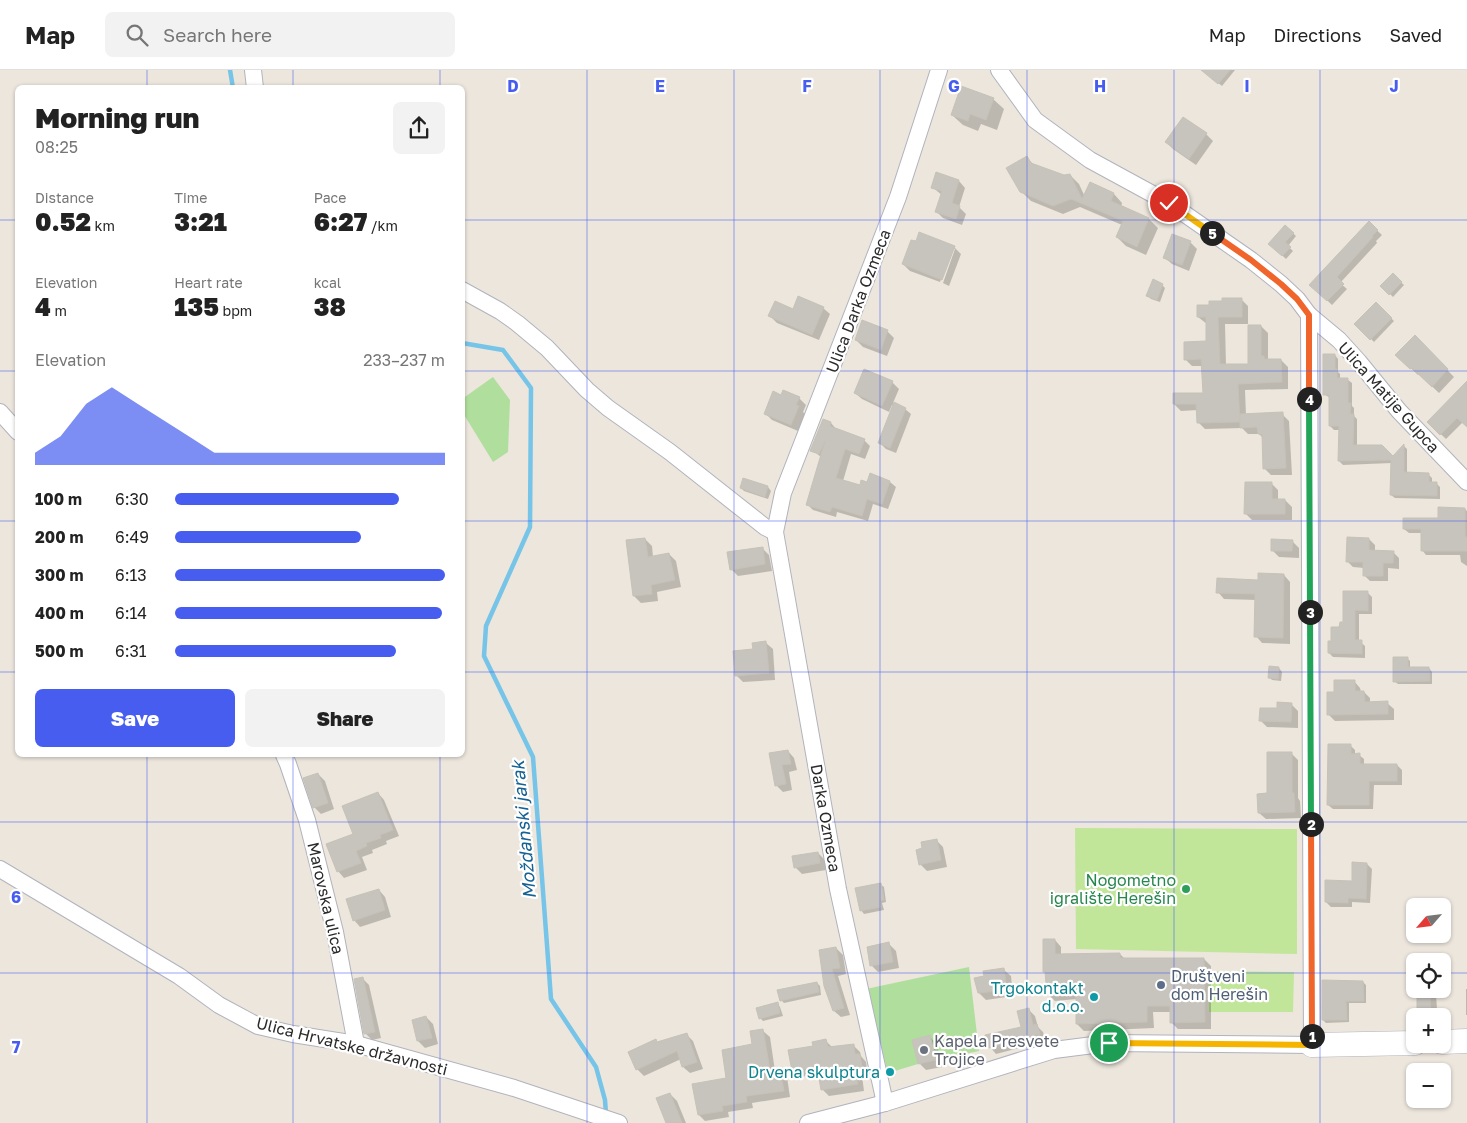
<!DOCTYPE html>
<meta charset="utf-8">
<style>
:root{--surface:#fff;--page:#f2f2f2;--text:#222;--muted:#767676;--line:#e0e0e0;--accent:#465df0}
body{margin:0;font-family:"Golos Text",sans-serif;background:var(--page);color:var(--text);height:100vh;display:flex;flex-direction:column;font-size:19px;white-space:nowrap}
*{box-sizing:border-box;margin:0}
p{font-size:16px;color:var(--muted)}
.icon{flex:none;width:28px;height:28px;fill:none;stroke:currentColor;stroke-width:2;stroke-linecap:round;stroke-linejoin:round}
.map{position:relative;flex:1;overflow:hidden}
.details{position:absolute;left:15px;top:15px;width:450px;height:672px;display:flex;flex-direction:column;background:var(--surface);border-radius:8px;box-shadow:0 1px 4px #0004}
.details>*{flex:none}
.needle{width:32px;rotate:242deg}
.buttons{position:absolute;left:1406px;top:828px;display:grid;gap:10px}
.buttons a{display:grid;place-items:center;width:45px;height:45px;border-radius:8px;background:var(--surface);box-shadow:0 1px 4px #0004;font-size:25px}
.pin{position:absolute;display:grid;place-items:center;width:42px;height:42px;color:#fff;margin:-21px;border:2px solid #fff;border-radius:50%;box-shadow:0 1px 5px #0007}
.km{position:absolute;width:25px;height:25px;margin:-12px;border-radius:50%;background:#222;color:#fff;font-size:14px;line-height:25px;text-align:center}
.round{display:grid;place-items:center;flex:none;width:52px;height:52px;border-radius:8px;background:var(--page)}
.headline{display:flex;align-items:center;justify-content:space-between;height:85px;padding:0 20px}
h1{font-size:28px;font-weight:800;line-height:38px}
.stats{display:grid;grid-template-columns:repeat(3,1fr);gap:8px;height:85px;padding:5px 20px}
.stats div{display:grid;align-content:center}
.stats b{font-size:25px;font-weight:800}
.stats small{font-size:14px;font-weight:400}
.stats p{font-size:14px}
.chart{height:140px;padding:10px 20px}
.chart p{display:flex;justify-content:space-between}
.chart svg{width:100%;height:90px;margin-top:5px;fill:var(--accent);opacity:.7}
.primary-button{display:flex;gap:10px;margin-top:auto;padding:10px 20px}
.primary-button a{flex:1;height:58px;border-radius:8px;background:var(--accent);color:#fff;font-size:20px;font-weight:800;line-height:58px;text-align:center}
.primary-button a+a{background:var(--page);color:var(--text)}
ul{padding:0 20px;list-style:none;font-size:16px}
li{display:grid;grid-template-columns:80px 60px 1fr;align-items:center;height:38px}
li i{height:12px;border-radius:6px;background:var(--accent)}
header{display:flex;align-items:center;gap:30px;box-sizing:border-box;height:70px;padding:0 25px;background:var(--surface);border-bottom:1px solid var(--line)}
header strong{font-size:24px}
nav{display:flex;gap:28px;margin-inline-start:auto;font-size:18px}
.search{width:350px;height:45px;background:var(--page);display:flex;align-items:center;gap:12px;box-sizing:border-box;padding:0 18px;border-radius:8px;color:var(--muted);font-size:19px}
.map>svg:first-child{display:block}
</style>
<header>
<strong>Map</strong>
<div class="search"><svg class="icon" aria-label="search" viewBox="0 0 24 24"><circle cx="10" cy="10" r="6"/><path d="M15 15l6 6"/></svg>Search here</div>
<nav><a>Map</a><a>Directions</a><a>Saved</a></nav>
</header>
<div class="map">
<svg width="1467" height="1053" viewBox="0 0 1467 1053">
<rect width="100%" height="100%" fill="#ece6dd"/>
<!-- green -->
<g fill="#b0df9d">
<polygon points="493,307 510,330 508,382 493,392 463,343 462,329"/>
<polygon points="969,897 979,981 936,990 930,965 913,970 918,994 888,1003 866,919"/>
</g>
<!-- pitch -->
<g fill="#c1e699">
<polygon points="1075,758 1297,759 1297,884 1076,879"/>
<polygon points="1209,901 1294,902 1293,942 1209,942"/>
</g>
<!-- shadow -->
<g fill="#0003">
<polygon points="1211,0 1235,0 1222,16 1211,7"/>
<polygon points="993,29 1004,39 997,60 981,54 978,61 963,55 952,45"/>
<polygon points="1183,48 1206,64 1213,71 1196,95 1173,79 1166,72"/>
<polygon points="1027,88 1035,96 1064,107 1070,105 1079,114 1085,127 1114,124 1122,133 1121,137 1149,149 1158,158 1146,185 1126,176 1117,167 1122,155 1080,137 1063,144 1031,131 1021,121"/>
<polygon points="959,111 965,118 959,137 966,144 962,155 943,148 936,141 942,125 932,117"/>
<polygon points="1369,153 1382,165 1376,171 1377,173 1340,213 1347,219 1332,235 1311,215"/>
<polygon points="1285,156 1296,166 1288,176 1293,181 1286,189 1270,174"/>
<polygon points="1190,172 1197,179 1189,201 1172,194 1165,188"/>
<polygon points="954,177 961,184 949,216 943,213 955,179 952,179 940,212 910,201 903,194"/>
<polygon points="1393,205 1404,215 1393,227 1382,216"/>
<polygon points="1162,215 1165,218 1160,232 1151,229 1148,226"/>
<polygon points="1241,229 1248,236 1248,254 1225,254 1226,295 1249,295 1261,256 1268,263 1268,290 1281,290 1288,297 1288,319 1245,320 1246,345 1282,344 1289,351 1292,405 1271,405 1264,398 1263,368 1259,364 1248,364 1242,358 1205,359 1198,352 1198,340 1181,341 1174,334 1204,324 1203,296 1192,296 1185,289 1208,272 1207,254 1198,247 1210,236"/>
<polygon points="1376,234 1394,251 1374,272 1356,254"/>
<polygon points="823,238 830,244 819,270 777,253 770,246"/>
<polygon points="887,261 894,268 887,286 863,277 856,270"/>
<polygon points="1415,267 1454,307 1439,323 1419,304 1418,305 1397,285"/>
<polygon points="1335,285 1338,289 1338,302 1340,304 1340,309 1348,310 1352,313 1352,336 1354,338 1354,346 1357,349 1357,376 1393,387 1404,376 1407,379 1407,404 1428,404 1432,408 1432,414 1437,414 1440,417 1440,429 1395,428 1391,425 1392,393 1343,395 1339,391 1340,360 1334,360 1330,356 1330,328 1324,324"/>
<polygon points="892,312 899,319 893,333 905,339 911,344 896,383 886,379 880,373 894,336 892,335 889,342 862,329 855,323"/>
<polygon points="1467,313 1467,356 1463,352 1446,369 1428,352"/>
<polygon points="782,326 799,328 806,335 803,342 805,344 798,361 772,350 765,343"/>
<polygon points="823,350 831,353 837,360 864,370 870,376 865,389 851,384 843,411 860,417 868,414 871,405 890,412 896,417 888,439 873,434 868,451 837,442 836,447 813,440 807,434 821,387 812,380"/>
<polygon points="744,409 768,417 771,421 768,429 744,421 741,418"/>
<polygon points="1271,413 1278,420 1278,430 1285,430 1292,437 1292,450 1252,450 1245,443"/>
<polygon points="1465,439 1467,441 1467,496 1461,492 1460,485 1426,485 1422,480 1422,463 1409,463 1404,459 1439,449"/>
<polygon points="645,469 652,476 653,487 669,484 676,491 681,517 657,522 658,531 641,533 634,526"/>
<polygon points="1369,469 1375,475 1375,481 1393,482 1399,488 1399,499 1388,498 1388,511 1370,511 1364,505 1364,498 1353,497 1347,491"/>
<polygon points="1292,471 1299,478 1299,488 1279,487 1272,480"/>
<polygon points="762,478 769,485 772,501 738,506 731,499"/>
<polygon points="1284,505 1290,512 1290,574 1262,573 1256,566 1256,530 1224,529 1218,522"/>
<polygon points="1367,522 1372,527 1372,544 1359,544 1359,571 1365,576 1365,588 1333,587 1329,583 1332,572 1341,558"/>
<polygon points="766,573 773,579 775,610 743,612 737,606 754,581"/>
<polygon points="1407,588 1410,591 1410,599 1429,598 1432,602 1432,614 1398,614 1394,611"/>
<polygon points="1279,598 1282,602 1281,611 1272,610 1269,607"/>
<polygon points="1354,611 1360,618 1361,622 1364,622 1370,628 1370,633 1387,633 1394,639 1394,650 1335,651 1329,645 1335,623"/>
<polygon points="1291,634 1298,641 1298,658 1267,657 1261,651"/>
<polygon points="1350,675 1355,680 1355,685 1359,685 1364,689 1364,695 1397,695 1402,700 1402,715 1374,715 1373,739 1333,739 1328,735"/>
<polygon points="788,681 794,688 797,700 789,702 792,720 783,722 776,715 771,684"/>
<polygon points="1291,683 1298,690 1298,728 1300,731 1301,748 1266,749 1259,743"/>
<polygon points="318,704 325,711 334,739 321,744 314,737"/>
<polygon points="378,723 384,730 399,766 386,771 387,774 372,780 373,783 362,787 367,800 344,808 338,801"/>
<polygon points="936,770 943,777 947,797 927,801 920,794 923,779"/>
<polygon points="818,783 825,790 826,800 802,804 795,797"/>
<polygon points="1367,794 1372,799 1370,833 1352,832 1352,837 1331,837 1326,832 1353,812"/>
<polygon points="880,814 884,817 886,832 882,833 884,840 864,844 861,840"/>
<polygon points="379,820 385,827 391,847 360,857 354,850"/>
<polygon points="1055,870 1061,877 1061,885 1120,884 1125,889 1204,889 1211,896 1211,959 1178,959 1171,952 1171,942 1153,942 1154,958 1084,961 1077,954 1077,929 1055,931 1048,924 1046,903 1044,901"/>
<polygon points="889,874 896,881 899,898 878,902 872,896"/>
<polygon points="836,878 843,885 846,904 838,906 850,945 841,947 834,941 826,915"/>
<polygon points="1004,900 1011,906 1013,926 986,930 979,923"/>
<polygon points="362,908 369,915 381,968 372,970 365,963"/>
<polygon points="1363,912 1366,915 1366,933 1349,933 1349,952 1326,953 1323,950"/>
<polygon points="817,913 820,916 821,925 784,933 781,930"/>
<polygon points="1418,919 1431,919 1436,924 1437,939 1444,945 1444,955 1442,946 1418,946"/>
<rect x="1466" y="919" width="1" height="26"/>
<polygon points="777,934 780,937 783,946 763,951 760,948"/>
<polygon points="1029,940 1035,946 1038,957 1043,962 1046,971 996,984 990,977 1023,958"/>
<polygon points="426,947 433,954 438,974 425,978 418,971 413,951"/>
<polygon points="763,961 770,967 775,1001 780,1000 787,1007 790,1027 752,1033 753,1038 728,1042 729,1047 705,1051 699,1045 728,1009"/>
<polygon points="686,964 693,971 703,999 690,1003 683,997 681,989 644,1006 637,999 658,973"/>
<polygon points="930,967 937,974 942,997 926,1000 920,994"/>
<polygon points="826,971 833,978 853,975 860,982 861,986 866,992 868,1005 862,1006 864,1021 829,1026 822,1019 819,1004 800,1007 793,1000 814,977"/>
<polygon points="670,1024 677,1031 686,1053 667,1053"/>
</g>
<g fill="none" stroke-linecap="round" stroke-linejoin="round">
<!-- stream -->
<g stroke="#76c4e8" stroke-width="4.5">
<polyline points="230,0 233,18"/>
<polyline points="462,273 503,280 531,318 530,457 486,556 484,586 533,687 551,929 596,997 605,1030 606,1044"/>
</g>
</g>
<!-- building -->
<g fill="#c7c3bd" stroke="#c7c2b7">
<polygon points="1201,0 1230,0 1218,14"/>
<polygon points="961,16 994,28 986,50 970,44 968,51 951,45"/>
<polygon points="1183,47 1207,63 1189,89 1165,72"/>
<polygon points="1027,86 1031,93 1064,105 1070,104 1082,129 1090,112 1114,123 1111,131 1149,148 1137,177 1116,167 1123,151 1071,129 1053,136 1020,122 1006,98"/>
<polygon points="936,102 959,110 952,133 960,136 956,149 935,142 942,121 931,118"/>
<polygon points="1369,151 1378,160 1372,166 1373,167 1337,207 1344,214 1327,231 1309,215"/>
<polygon points="1285,155 1294,163 1285,172 1291,177 1282,186 1268,174"/>
<polygon points="919,162 955,176 942,210 902,194 911,170 916,171"/>
<polygon points="1172,164 1191,171 1182,195 1163,188"/>
<polygon points="1393,203 1402,212 1389,225 1380,216"/>
<polygon points="1153,209 1163,214 1157,230 1146,226"/>
<polygon points="798,226 824,237 812,265 768,246 775,231 793,239"/>
<polygon points="1222,228 1242,228 1242,247 1218,247 1220,294 1248,294 1248,255 1261,255 1261,286 1264,286 1264,289 1281,289 1282,312 1238,314 1240,352 1197,353 1196,334 1173,334 1173,323 1203,323 1201,289 1184,290 1184,272 1206,271 1206,247 1197,247 1197,235 1209,235 1209,231 1222,231"/>
<polygon points="1376,232 1392,248 1370,270 1354,254"/>
<polygon points="862,250 888,260 881,280 855,270"/>
<polygon points="1415,265 1448,299 1432,317 1412,298 1410,299 1395,285"/>
<polygon points="1323,284 1335,284 1335,299 1337,299 1337,308 1348,308 1348,333 1351,333 1350,344 1354,344 1353,375 1382,375 1393,386 1404,374 1404,402 1429,403 1429,412 1437,412 1437,426 1390,425 1391,390 1338,391 1339,356 1329,356 1329,325 1323,325"/>
<polygon points="864,299 893,311 882,336 854,323"/>
<polygon points="1467,311 1467,357 1457,348 1440,365 1427,352"/>
<polygon points="783,320 800,327 796,335 799,336 791,355 764,344 773,321 781,325"/>
<polygon points="894,332 906,338 890,378 878,373"/>
<polygon points="1283,342 1286,398 1263,399 1262,364 1258,364 1257,357 1240,358 1240,344"/>
<polygon points="823,349 831,352 830,356 865,369 859,384 845,379 836,408 860,415 861,410 867,412 870,403 890,411 882,434 867,429 862,446 832,437 830,442 806,435 825,371 819,384 810,381"/>
<polygon points="743,408 768,416 765,427 740,418"/>
<polygon points="1245,412 1272,412 1272,429 1285,429 1285,444 1244,444"/>
<polygon points="1438,437 1465,438 1465,467 1467,467 1467,481 1421,481 1421,459 1403,459 1403,448 1438,448"/>
<polygon points="1347,467 1369,468 1369,480 1394,481 1393,493 1383,493 1383,506 1363,506 1363,492 1346,492"/>
<polygon points="645,468 648,487 669,483 675,510 651,515 652,524 633,526 626,470"/>
<polygon points="1271,469 1293,470 1292,481 1271,481"/>
<polygon points="763,477 765,494 730,500 727,482"/>
<polygon points="1258,503 1284,504 1283,568 1254,567 1255,524 1216,523 1217,508 1258,510"/>
<polygon points="1343,521 1368,521 1368,541 1355,540 1355,570 1362,570 1362,584 1328,583 1328,571 1331,571 1331,557 1339,557 1340,552 1343,552"/>
<polygon points="766,571 769,603 735,606 733,581 753,579 752,573"/>
<polygon points="1393,587 1408,587 1408,597 1429,597 1430,611 1393,612"/>
<polygon points="1269,596 1279,597 1278,609 1268,608"/>
<polygon points="1334,610 1355,610 1355,621 1364,621 1365,632 1388,631 1388,644 1327,645 1327,622 1334,622"/>
<polygon points="1277,632 1292,633 1291,652 1259,651 1260,638 1277,638"/>
<polygon points="1328,674 1351,674 1351,684 1360,683 1360,694 1397,694 1397,711 1369,711 1369,735 1327,735"/>
<polygon points="788,680 791,694 782,695 786,714 775,716 769,683"/>
<polygon points="1267,682 1292,682 1292,723 1294,723 1295,742 1258,743 1257,724 1267,723"/>
<polygon points="318,703 328,733 313,738 303,708"/>
<polygon points="378,722 393,760 380,765 381,768 366,773 367,776 356,781 361,793 337,802 326,774 353,764 342,736"/>
<polygon points="937,769 941,790 919,795 916,780 922,778 921,772"/>
<polygon points="818,782 820,793 794,798 792,786"/>
<polygon points="1352,792 1367,793 1366,829 1348,828 1348,833 1325,832 1325,810 1352,811"/>
<polygon points="881,813 884,830 880,830 881,837 860,841 855,818"/>
<polygon points="379,819 385,840 353,851 346,829"/>
<polygon points="1043,869 1055,869 1055,884 1120,883 1120,888 1204,888 1205,952 1170,953 1170,936 1147,936 1147,952 1076,954 1076,922 1047,924 1045,902 1043,902"/>
<polygon points="889,872 893,892 870,896 867,877"/>
<polygon points="836,877 840,898 832,899 844,938 833,941 824,916 819,880"/>
<polygon points="1004,898 1007,920 978,923 974,908 984,906 983,901"/>
<polygon points="363,907 375,962 364,964 354,909"/>
<polygon points="1322,910 1363,911 1364,931 1346,931 1347,950 1322,950"/>
<polygon points="817,912 819,922 780,931 777,920"/>
<polygon points="1417,919 1430,919 1431,946 1417,946"/>
<polygon points="778,932 780,943 759,949 756,938"/>
<polygon points="1029,938 1033,955 1037,954 1040,964 989,978 985,965 1021,957 1017,941"/>
<polygon points="426,946 432,968 417,971 412,950"/>
<polygon points="763,959 770,1000 780,999 784,1021 746,1026 747,1032 722,1036 723,1041 698,1045 692,1014 726,1008 722,980 752,974 750,961"/>
<polygon points="687,963 697,992 682,997 677,981 636,1000 628,982 656,969 657,972"/>
<polygon points="930,965 936,990 918,994 912,970"/>
<polygon points="826,969 828,977 854,974 855,984 860,984 862,998 856,999 858,1014 821,1020 817,997 792,1001 788,980 813,976 812,972"/>
<polygon points="670,1023 682,1053 666,1053 656,1028"/>
</g>
<g fill="none" stroke-linecap="round" stroke-linejoin="round">
<defs>
<g id="minor">
<polyline points="253,0 255,18"/>
<polyline points="462,220 500,241 517,253 547,278 587,320 608,338 670,382 765,457 775,462"/>
<polyline points="1309,245 1339,270 1359,292 1399,341 1467,412"/>
<polyline points="0,342 18,362"/>
<polyline points="284,685 288,694 307,750 335,862 356,974"/>
<polyline points="0,799 179,906 219,935 258,956 293,964 356,974 514,1018 619,1053"/>
<polyline points="885,1033 838,819 775,462 783,423 898,127 939,0"/>
<polyline points="808,1053 885,1033 1054,980 1109,973 1312,975 1309,245 1297,229 1281,214 1251,190 1169,133 1090,90 1035,50 999,0"/>
</g>
<g id="secondary">
<polyline points="1442,972 1467,971"/>
<polyline points="1312,975 1415,973"/>
</g>
</defs>
<!-- minor casing -->
<use href="#minor" stroke="#b1b3bd" stroke-width="18"/>
<!-- secondary casing -->
<use href="#secondary" stroke="#b1b3bd" stroke-width="25"/>
<!-- minor -->
<use href="#minor" stroke="#fff" stroke-width="16"/>
<!-- secondary -->
<use href="#secondary" stroke="#fff" stroke-width="24"/>
</g>
<g fill="none" stroke-linecap="round" stroke-linejoin="round">
<defs>
<polyline id="split-1" points="1109,973 1312,975 1312,966"/>
<polyline id="split-2" points="1311,754 1312,966"/>
<polyline id="split-3" points="1310,542 1311,754"/>
<polyline id="split-4" points="1309,329 1310,542"/>
<polyline id="split-5" points="1212,163 1251,190 1281,214 1297,229 1309,245 1309,329"/>
<polyline id="split-6" points="1169,133 1212,163"/>
</defs>
<!-- split-1 casing -->
<use href="#split-1" stroke="#fff" stroke-width="10"/>
<!-- split-2 casing -->
<use href="#split-2" stroke="#fff" stroke-width="10"/>
<!-- split-3 casing -->
<use href="#split-3" stroke="#fff" stroke-width="10"/>
<!-- split-4 casing -->
<use href="#split-4" stroke="#fff" stroke-width="10"/>
<!-- split-5 casing -->
<use href="#split-5" stroke="#fff" stroke-width="10"/>
<!-- split-6 casing -->
<use href="#split-6" stroke="#fff" stroke-width="10"/>
<!-- split-1 -->
<use href="#split-1" stroke="#f5b400" stroke-width="6"/>
<!-- split-2 -->
<use href="#split-2" stroke="#f0652b" stroke-width="6"/>
<!-- split-3 -->
<use href="#split-3" stroke="#22a559" stroke-width="6"/>
<!-- split-4 -->
<use href="#split-4" stroke="#22a559" stroke-width="6"/>
<!-- split-5 -->
<use href="#split-5" stroke="#f0652b" stroke-width="6"/>
<!-- split-6 -->
<use href="#split-6" stroke="#f5b400" stroke-width="6"/>
</g>
<!-- grid -->
<path fill="none" stroke="#465df0" stroke-width="1" stroke-opacity="0.55" d="M147,0V18M293,0V18M440,0V18M587,0V1053M734,0V1053M880,0V1053M1027,0V1053M1174,0V1053M1320,0V1053M0,150H18M462,150H1467M0,301H18M462,301H1467M0,451H18M462,451H1467M0,602H18M462,602H1467M147,685V1053M293,685V1053M440,685V1053M0,752H1467M0,903H1415M1442,903H1467"/>
<!-- markers -->
<circle fill="#2e9e5b" stroke="#fff" stroke-width="2" cx="1186" cy="819" r="5"/>
<circle fill="#5c6f8a" stroke="#fff" stroke-width="2" cx="1161" cy="915" r="5"/>
<g fill="#0f9aa8" stroke="#fff" stroke-width="2">
<circle cx="1094" cy="927" r="5"/>
<circle cx="890" cy="1002" r="5"/>
</g>
<circle fill="#6b7280" stroke="#fff" stroke-width="2" cx="924" cy="980" r="5"/>
<g text-anchor="middle" dominant-baseline="central" stroke-width="4.5" stroke-linejoin="round" paint-order="stroke">
<!-- street labels -->
<g font-size="16" fill="#2a2a2a" stroke="#fff">
<text transform="translate(858 231) rotate(-69)">Ulica Darka Ozmeca</text>
<text transform="translate(1389 327) rotate(48)">Ulica Matije Gupca</text>
<text transform="translate(826 748) rotate(80)">Darka Ozmeca</text>
<text transform="translate(326 828) rotate(77)">Marovska ulica</text>
<text transform="translate(352 976) rotate(14)">Ulica Hrvatske državnosti</text>
</g>
<!-- leisure labels -->
<g font-size="16" fill="#27864d" stroke="#fff" text-anchor="end">
<text x="1176" y="810">Nogometno<tspan x="1176" dy="18">igralište Herešin</tspan></text>
</g>
<!-- service labels -->
<g font-size="16" fill="#4e5e75" stroke="#fff" text-anchor="start">
<text x="1171" y="906">Društveni<tspan x="1171" dy="18">dom Herešin</tspan></text>
</g>
<!-- culture labels -->
<g font-size="16" fill="#0d838f" stroke="#fff" text-anchor="end">
<text x="1084" y="918">Trgokontakt<tspan x="1084" dy="18">d.o.o.</tspan></text>
<text x="880" y="1002">Drvena skulptura</text>
</g>
<!-- worship labels -->
<g font-size="16" fill="#5b616d" stroke="#fff" text-anchor="start">
<text x="934" y="971">Kapela Presvete<tspan x="934" dy="18">Trojice</tspan></text>
</g>
<!-- water labels -->
<g font-size="18" font-style="italic" fill="#156294" stroke="#fff">
<text transform="translate(523 760) rotate(-95)">Moždanski jarak</text>
</g>
</g>
<g font-size="16" text-anchor="middle" font-weight="bold" fill="#465df0" stroke="#fff" stroke-width="4.5" stroke-linejoin="round" paint-order="stroke">
<text x="513" y="22">D</text>
<text x="660" y="22">E</text>
<text x="807" y="22">F</text>
<text x="954" y="22">G</text>
<text x="1100" y="22">H</text>
<text x="1247" y="22">I</text>
<text x="1394" y="22">J</text>
<text x="16" y="833">6</text>
<text x="16" y="983">7</text>
</g>
</svg>
<div class="buttons">
<a><svg class="needle" viewBox="-14 -14 28 28"><path d="M0-13l5 13h-10z" fill="#e53935"/><path d="M0 13l5-13h-10z" fill="#767676"/></svg></a>
<a><svg class="icon" aria-label="locate" viewBox="0 0 24 24"><circle cx="12" cy="12" r="6"/><path d="M12 2v4M12 18v4M2 12h4M18 12h4"/></svg></a>
<a>+</a>
<a>−</a>
</div>
<div class="pin" style="left:1109px;top:973px;background:#1e9e55"><svg class="icon" aria-label="arrive" viewBox="0 0 24 24"><path d="M6 21V4h12l-3 4 3 4H6"/></svg></div>
<div class="pin" style="left:1169px;top:133px;background:#d93025"><svg class="icon" aria-label="check" viewBox="0 0 24 24"><path d="M5 12l5 5 9-10"/></svg></div>
<b class="km" style="left:1312px;top:966px">1</b>
<b class="km" style="left:1311px;top:754px">2</b>
<b class="km" style="left:1310px;top:542px">3</b>
<b class="km" style="left:1309px;top:329px">4</b>
<b class="km" style="left:1212px;top:163px">5</b>
<section class="details">
<div class="headline"><div><h1>Morning run</h1><p>08:25</p></div><a class="round"><svg class="icon" aria-label="share" viewBox="0 0 24 24"><path d="M12 15V3M7 8l5-5 5 5M5 13v7h14v-7"/></svg></a></div>
<div class="stats">
<div><p>Distance</p><b>0.52<small> km</small></b></div>
<div><p>Time</p><b>3:21</b></div>
<div><p>Pace</p><b>6:27<small> /km</small></b></div>
</div>
<div class="stats">
<div><p>Elevation</p><b>4<small> m</small></b></div>
<div><p>Heart rate</p><b>135<small> bpm</small></b></div>
<div><p>kcal</p><b>38</b></div>
</div>
<div class="chart"><p><span>Elevation</span>233–237 m</p>
<svg viewBox="0 0 160 44" preserveAspectRatio="none"><path d="M0 44V38L10 30L20 14L30 6L40 14L50 22L60 30L70 38L80 38L90 38L100 38L110 38L120 38L130 38L140 38L150 38L160 38V44z"/></svg>
</div>
<ul>
<li><b>100 m</b>6:30<i style="width:83%"></i></li>
<li><b>200 m</b>6:49<i style="width:69%"></i></li>
<li><b>300 m</b>6:13<i style="width:100%"></i></li>
<li><b>400 m</b>6:14<i style="width:99%"></i></li>
<li><b>500 m</b>6:31<i style="width:82%"></i></li>
</ul>
<div class="primary-button"><a>Save</a><a>Share</a></div>
</section>
</div>
